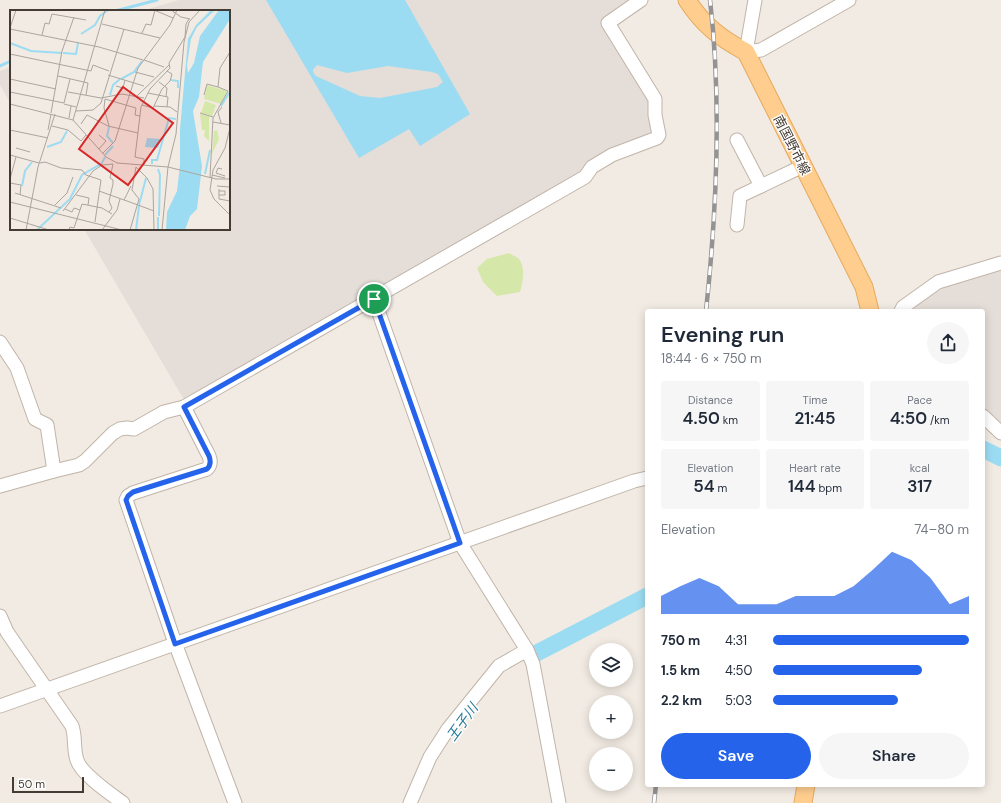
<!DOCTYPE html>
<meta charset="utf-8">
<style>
:root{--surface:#fff;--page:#f6f6f7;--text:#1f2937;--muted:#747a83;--accent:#2563eb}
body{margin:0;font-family:"DM Sans","Noto Sans JP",sans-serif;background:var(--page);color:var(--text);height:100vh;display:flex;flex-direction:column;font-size:15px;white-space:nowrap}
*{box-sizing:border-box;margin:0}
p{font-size:13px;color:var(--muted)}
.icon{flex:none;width:22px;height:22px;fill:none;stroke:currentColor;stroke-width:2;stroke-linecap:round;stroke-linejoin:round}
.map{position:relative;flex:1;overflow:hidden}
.sheet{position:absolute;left:645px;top:309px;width:340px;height:478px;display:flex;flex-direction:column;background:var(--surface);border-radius:4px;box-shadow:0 2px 10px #0003}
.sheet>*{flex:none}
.buttons{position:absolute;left:589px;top:643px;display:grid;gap:8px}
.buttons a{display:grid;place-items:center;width:44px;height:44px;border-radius:50%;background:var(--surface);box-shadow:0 2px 10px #0003;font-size:20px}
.scale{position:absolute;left:12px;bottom:10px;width:72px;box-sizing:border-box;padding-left:4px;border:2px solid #443b33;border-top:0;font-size:11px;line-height:14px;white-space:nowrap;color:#443b33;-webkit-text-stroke:3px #fff;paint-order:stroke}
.pin{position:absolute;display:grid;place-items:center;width:34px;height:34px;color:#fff;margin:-17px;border:2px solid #fff;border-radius:50%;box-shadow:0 1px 4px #0007}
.round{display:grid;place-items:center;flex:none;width:42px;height:42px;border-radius:21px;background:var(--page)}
.overview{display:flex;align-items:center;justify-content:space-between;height:68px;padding:0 16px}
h1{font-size:22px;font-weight:600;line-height:30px}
.figures{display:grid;grid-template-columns:repeat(3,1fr);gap:6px;height:68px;padding:4px 16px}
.figures div{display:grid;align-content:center;border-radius:4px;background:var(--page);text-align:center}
.figures b{font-size:17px;font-weight:600}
.figures small{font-size:11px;font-weight:400}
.figures p{font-size:11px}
.chart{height:112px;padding:8px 16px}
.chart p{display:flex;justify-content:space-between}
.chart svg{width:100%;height:72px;margin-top:4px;fill:var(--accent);opacity:.7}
.cta{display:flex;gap:8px;margin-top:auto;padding:8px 16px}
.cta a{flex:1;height:46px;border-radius:24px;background:var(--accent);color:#fff;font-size:16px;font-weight:600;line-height:46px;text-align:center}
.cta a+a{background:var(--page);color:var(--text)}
ul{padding:0 16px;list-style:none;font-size:13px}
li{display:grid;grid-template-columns:64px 48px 1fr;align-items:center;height:30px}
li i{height:10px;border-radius:5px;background:var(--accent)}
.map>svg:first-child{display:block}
</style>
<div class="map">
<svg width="1001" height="803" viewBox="0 0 1001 803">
<rect width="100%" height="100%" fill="#f2ebe3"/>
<!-- industrial -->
<g fill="#e4ddd8">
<polygon points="179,0 633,0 602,22 650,103 653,130 652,135 583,172 188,400 183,398 84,229 229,229 229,11 141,11"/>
<polygon points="11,67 11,104 0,85 0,71"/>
<polygon points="1001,267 1001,428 983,409 983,311 910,311 939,287"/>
</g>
<!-- green -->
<path fill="#d5e8aa" d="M509,253C511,255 516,256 518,258C526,266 523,282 520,292L497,296L483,282L477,268L487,259Z"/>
<!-- water -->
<path fill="#9cdcf2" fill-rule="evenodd" d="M266,0H405L470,114L420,146L409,129L359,158ZM317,65L347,73L388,66L432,72L438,74L443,82L437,87L380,98L360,96L316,76L314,74L313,70Z"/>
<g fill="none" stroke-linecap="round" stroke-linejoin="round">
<!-- stream -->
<g stroke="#9cdcf2" stroke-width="3">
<polyline points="115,11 157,0"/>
<polyline points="0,66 11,61"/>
</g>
<!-- river -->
<g stroke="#9cdcf2" stroke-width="17">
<polyline points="983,449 1001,458"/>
<polyline points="533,655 647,596"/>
</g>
<defs>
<g id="minor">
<polyline points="755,0 746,52 761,50 849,0"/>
<polyline points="737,140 761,186"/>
<polyline points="737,225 740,196 803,166"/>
<polyline points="374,299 460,543 527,650 533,664 559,803"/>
<polyline points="901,311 903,307 938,282 1001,263"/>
<polyline points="0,342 17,368 35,419 47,425 54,471"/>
<path d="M184,407L209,456C211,461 211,465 207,469L133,493L128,496L126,500L175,643L235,803"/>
<polyline points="983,416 1001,433"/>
<polyline points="0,486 54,471 79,465 85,461 113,433 120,429 127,428 134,429 164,412 184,407 585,177 592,167 612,155 657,138 659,135 655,115 655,99 608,23 641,0"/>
<path d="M0,616L7,632L72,726C76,737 73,749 77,760C81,774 111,794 123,803"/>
<polyline points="0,706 634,481 647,478"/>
<polyline points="410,803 430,757 448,729 499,666 527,650"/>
</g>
<g id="major">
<path d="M687,0C703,25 720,38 746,52L864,287L870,311"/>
<polyline points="803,803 806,785"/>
</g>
</defs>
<!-- minor casing -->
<use href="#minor" stroke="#c1b4a8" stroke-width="15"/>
<!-- major casing -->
<use href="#major" stroke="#e7a85c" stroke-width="19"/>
<!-- minor -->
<use href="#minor" stroke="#fff" stroke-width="13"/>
<!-- major -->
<use href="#major" stroke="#ffce8f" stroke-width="17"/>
<defs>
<g id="rail">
<path d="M706,311C717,208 722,103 710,0"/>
<polyline points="654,803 656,785"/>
</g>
</defs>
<!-- rail casing -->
<use href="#rail" stroke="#939393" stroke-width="4.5"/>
<!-- rail -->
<use href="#rail" stroke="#fff" stroke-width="3" stroke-dasharray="9" stroke-linecap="butt"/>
</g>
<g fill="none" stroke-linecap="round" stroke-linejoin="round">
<defs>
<path id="route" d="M374,299L460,543L175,644L126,500L128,496L133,492L207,469C211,465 211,461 209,456L184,407Z"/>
</defs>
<!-- route casing -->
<use href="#route" stroke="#fff" stroke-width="8"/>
<!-- route -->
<use href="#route" stroke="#2563eb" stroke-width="5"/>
</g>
<g text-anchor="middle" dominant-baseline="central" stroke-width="3" stroke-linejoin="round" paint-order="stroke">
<!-- street labels -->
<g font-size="13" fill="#443b33" stroke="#fff">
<text transform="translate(792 145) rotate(63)">南国野市線</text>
</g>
<!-- water labels -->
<g font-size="14" font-style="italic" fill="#267a9a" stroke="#fff">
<text transform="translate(462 722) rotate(-54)">王子川</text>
</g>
</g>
<!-- overview -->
<g transform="translate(10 10)">
<rect width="220" height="220" fill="#f2ebe3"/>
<path d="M197,75L217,81L211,94L194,89ZM195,91L206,95L202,106L191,103ZM190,104L199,106V131L194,126L195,120H192ZM207,120L209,129L202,144L204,121Z" fill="#d5e8aa"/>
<path d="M201,0H205L187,17L181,29L177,55L178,63L184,53L190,26L209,0H220V9L193,52L189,87L183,101L192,156L187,199L180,206L175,220H156L157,202L167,181L170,155V119L178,29L186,15ZM137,128L151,129L148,138L135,137Z" fill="#9cdcf2"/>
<path fill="none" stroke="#9cdcf2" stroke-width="2" d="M71,24L85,15L90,6L98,0M0,33L21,41L52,43M53,43L66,44L68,33M111,69L124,62L132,51M161,70L168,71V78M100,85L103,75L110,69M211,96L219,83M99,117L97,126L103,133M37,137L51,132L57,121M95,145L103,136M142,154V150H147L159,108L166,109M148,159L150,165L149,206M195,164L200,140M12,176L15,161L22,152M129,195L136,168M27,220L60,189L72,165L92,153L95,147M126,220L129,196M148,220V207"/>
<path fill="none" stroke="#aca59d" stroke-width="1" d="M144,0L163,8M161,0L171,7L180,9M92,14L150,28M0,18L6,0M0,19L89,37L133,50M132,23L136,14L141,15L145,0M32,25L35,13L39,14L42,4L76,10M175,27L176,14L179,9M0,44L81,61L83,55L99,61M134,50L154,57M125,62L144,67M98,65L134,76M48,66L78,73L76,85M0,69L46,79M149,72L157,78L156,87M106,76L113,78L115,70M0,82L54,93L60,69M58,82L91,88L112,84L134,88M138,83L158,87L157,97M194,85L197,74L208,77M127,86L159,55M0,94L63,110L96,147L107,153L158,157L206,169H220M54,94L66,97M132,95L143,98L152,79L160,71L162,64L157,61M144,96L160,97L167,102M66,101L83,100L91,93L114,19M41,103L52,41L64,7M190,103L203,107M59,108L61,96M63,110L95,0M203,112L220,115M211,113L208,102L212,97M71,114L77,105L98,116L128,123M42,116L58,120L71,131L76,125M99,116L94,98L95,89L126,98L125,105L130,106M220,118L215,138L203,160L200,180L204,189L220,205M0,120L38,128M38,120L41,104M89,125L96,131L89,139M6,138L20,142M93,143L105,131L128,58L160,15L167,0M0,145L29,153M30,153L35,152L51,158L72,160L76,165L91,170L85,212M134,155V149L125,147L131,97L140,79L160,58L159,53L175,27M126,157L137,168L143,179L144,220M158,157L166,124L174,32L179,12L190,0M212,159L208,158L206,163L215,166M202,165L215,168M200,168L203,108L218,81L208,77L210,58L220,42M0,169L6,147M0,173L11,175L10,185M207,176L220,177M209,179V189L220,191M89,181L128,195M5,183L51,198M66,185L79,188L78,195M209,185H215V181H209M114,190L121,176M0,192L112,220M45,195L57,183L63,167M128,195L144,201M55,199L62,202L64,198L70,200M53,201L83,161L92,155L103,154L100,168L103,170V174L99,191L102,198L99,202M0,208L39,220M16,220L28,157L45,104M59,220L60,217L64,218L72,194L92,198L102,204M92,220L107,200L110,189M120,220L129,189L122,180L126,157M152,220L158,157"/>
<path fill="#d62828" fill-opacity="0.15" stroke="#d62828" stroke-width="2" d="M113,77L163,113L118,175L69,139Z"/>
<rect width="220" height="220" fill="none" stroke="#443b33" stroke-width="2"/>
</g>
</svg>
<div class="buttons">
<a><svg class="icon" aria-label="layers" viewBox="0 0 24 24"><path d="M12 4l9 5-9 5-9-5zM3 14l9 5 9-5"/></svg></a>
<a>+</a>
<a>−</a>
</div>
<div class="scale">50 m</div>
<div class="pin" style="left:374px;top:299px;background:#1e9e55"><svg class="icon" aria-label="arrive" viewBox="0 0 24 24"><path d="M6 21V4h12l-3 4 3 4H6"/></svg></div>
<section class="sheet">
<div class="overview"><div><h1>Evening run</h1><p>18:44 · 6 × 750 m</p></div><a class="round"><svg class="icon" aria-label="share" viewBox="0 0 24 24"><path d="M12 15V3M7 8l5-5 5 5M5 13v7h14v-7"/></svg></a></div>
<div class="figures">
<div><p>Distance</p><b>4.50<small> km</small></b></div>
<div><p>Time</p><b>21:45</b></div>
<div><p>Pace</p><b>4:50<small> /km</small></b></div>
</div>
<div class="figures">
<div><p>Elevation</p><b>54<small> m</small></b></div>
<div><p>Heart rate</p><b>144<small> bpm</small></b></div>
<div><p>kcal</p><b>317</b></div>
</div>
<div class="chart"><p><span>Elevation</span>74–80 m</p>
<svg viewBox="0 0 160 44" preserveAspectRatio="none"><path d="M0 44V33L10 27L20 22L30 27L40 38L50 38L60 38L70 33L80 33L90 33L100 27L110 17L120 6L130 11L140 22L150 38L160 33V44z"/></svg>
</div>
<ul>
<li><b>750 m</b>4:31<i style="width:100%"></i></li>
<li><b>1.5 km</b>4:50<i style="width:76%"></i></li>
<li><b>2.2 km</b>5:03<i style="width:64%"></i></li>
</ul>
<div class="cta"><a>Save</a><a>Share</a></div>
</section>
</div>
